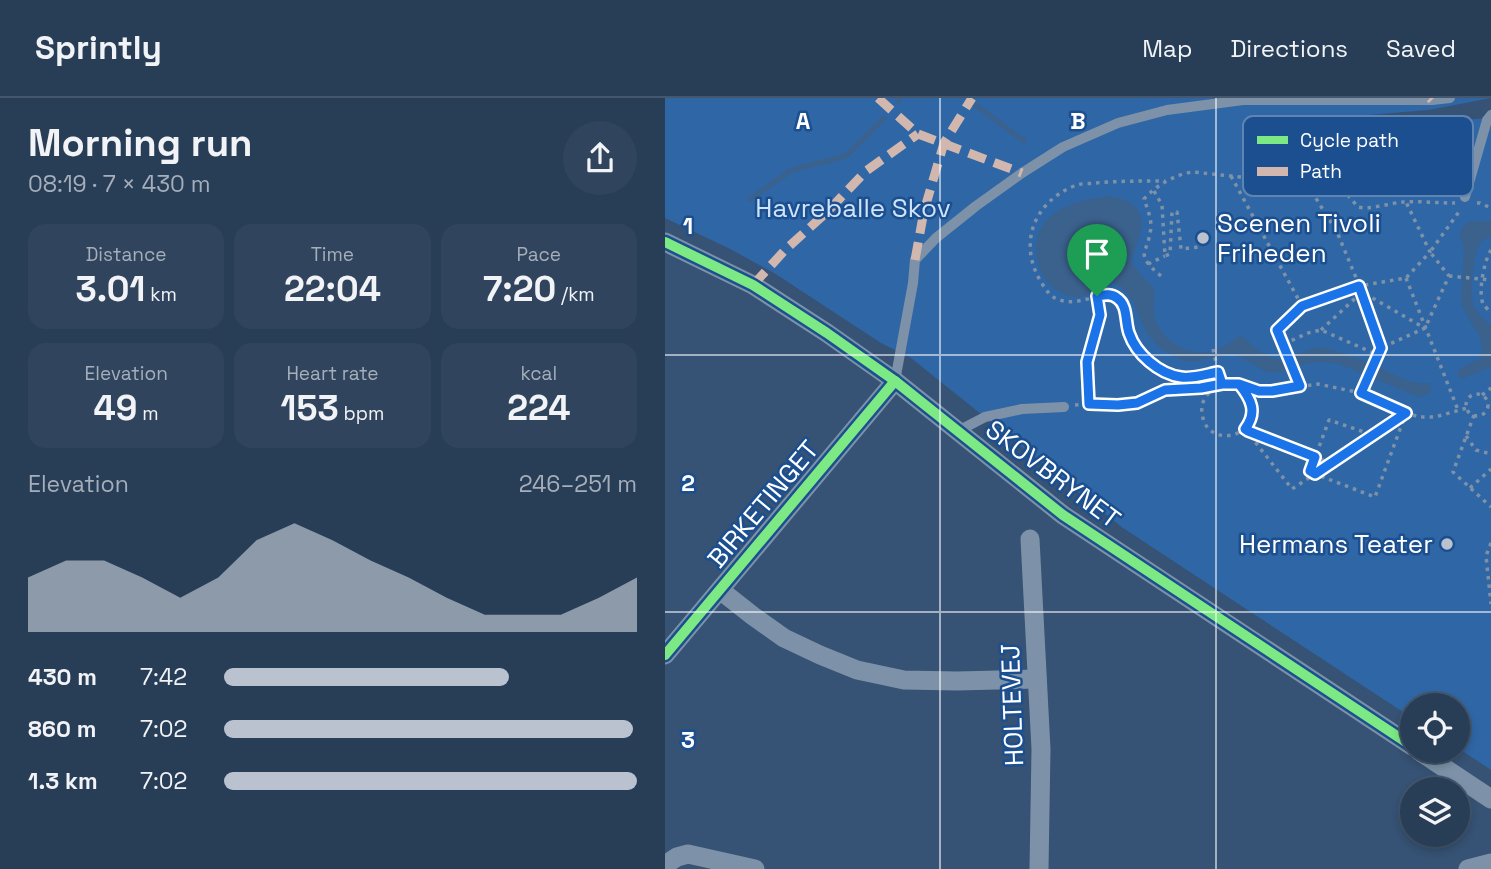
<!DOCTYPE html>
<meta charset="utf-8">
<style>
:root{--surface:#283e57;--page:#30455d;--text:#f1f3f6;--muted:#a5aeba;--line:#44576d;--accent:#b9c2ce}
body{margin:0;font-family:"Space Grotesk",sans-serif;background:var(--page);color:var(--text);height:100vh;display:flex;flex-direction:column;font-size:26px;white-space:nowrap}
*{box-sizing:border-box;margin:0}
p{font-size:23px;color:var(--muted)}
.icon{flex:none;width:38px;height:38px;fill:none;stroke:currentColor;stroke-width:2;stroke-linecap:round;stroke-linejoin:round}
.map{position:relative;flex:1;overflow:hidden}
.side{display:flex;flex-direction:column;background:var(--surface);width:665px}
.side>*{flex:none}
.buttons{position:absolute;left:735px;top:595px;display:grid;gap:14px}
.buttons a{display:grid;place-items:center;width:70px;height:70px;border-radius:50%;background:var(--surface);box-shadow:0 4px 10px #0003,0 0 0 2px var(--line);font-size:35px}
.pin{position:absolute;display:grid;place-items:center;width:60px;height:60px;color:#fff;margin:-72px -30px;border-radius:50% 50% 50% 0;rotate:-45deg;box-shadow:0 0 7px #0007}
.pin .icon{rotate:45deg}
.round{display:grid;place-items:center;flex:none;width:74px;height:74px;border-radius:37px;background:var(--page)}
.summary{display:flex;align-items:center;justify-content:space-between;height:119px;padding:0 28px}
h1{font-size:38px;font-weight:700;line-height:52px}
.stats{display:grid;grid-template-columns:repeat(3,1fr);gap:10px;height:119px;padding:7px 28px}
.stats div{display:grid;align-content:center;border-radius:18px;background:var(--page);text-align:center}
.stats b{font-size:35px;font-weight:700}
.stats small{font-size:19px;font-weight:400}
.stats p{font-size:19px}
.chart{height:196px;padding:14px 28px}
.chart p{display:flex;justify-content:space-between}
.chart svg{width:100%;height:126px;margin-top:7px;fill:var(--accent);opacity:.7}
ul{padding:0 28px;list-style:none;font-size:23px}
li{display:grid;grid-template-columns:112px 84px 1fr;align-items:center;height:52px}
li i{height:18px;border-radius:9px;background:var(--accent)}
header{display:flex;align-items:center;gap:42px;box-sizing:border-box;height:98px;padding:0 35px;background:var(--surface);border-bottom:2px solid var(--line)}
header strong{font-size:33px}
nav{display:flex;gap:38px;margin-inline-start:auto;font-size:24px}
main{display:flex;flex:1;min-height:0}
.map>svg:first-child{display:block}
</style>
<header>
<strong>Sprintly</strong>
<nav><a>Map</a><a>Directions</a><a>Saved</a></nav>
</header>
<main>
<section class="side">
<div class="summary"><div><h1>Morning run</h1><p>08:19 · 7 × 430 m</p></div><a class="round"><svg class="icon" aria-label="share" viewBox="0 0 24 24"><path d="M12 15V3M7 8l5-5 5 5M5 13v7h14v-7"/></svg></a></div>
<div class="stats">
<div><p>Distance</p><b>3.01<small> km</small></b></div>
<div><p>Time</p><b>22:04</b></div>
<div><p>Pace</p><b>7:20<small> /km</small></b></div>
</div>
<div class="stats">
<div><p>Elevation</p><b>49<small> m</small></b></div>
<div><p>Heart rate</p><b>153<small> bpm</small></b></div>
<div><p>kcal</p><b>224</b></div>
</div>
<div class="chart"><p><span>Elevation</span>246–251 m</p>
<svg viewBox="0 0 160 44" preserveAspectRatio="none"><path d="M0 44V25L10 19L20 19L30 25L40 32L50 25L60 12L70 6L80 12L90 19L100 25L110 32L120 38L130 38L140 38L150 32L160 25V44z"/></svg>
</div>
<ul>
<li><b>430 m</b>7:42<i style="width:69%"></i></li>
<li><b>860 m</b>7:02<i style="width:99%"></i></li>
<li><b>1.3 km</b>7:02<i style="width:100%"></i></li>
</ul>
</section>
<div class="map">
<svg width="826" height="771" viewBox="0 0 826 771">
<rect width="100%" height="100%" fill="#365274"/>
<!-- green -->
<polygon fill="#2f66a5" points="0,0 826,0 764,12 679,19 793,22 826,20 826,672 793,650 793,607 747,607 747,620 458,430 246,260 216,245 109,175 65,151 0,120"/>
<!-- water -->
<g fill="#3b618d">
<path d="M443,98C486,105 480,128 466,162C469,166 471,172 475,176C479,181 487,186 489,193C491,199 487,210 490,220C498,247 531,262 556,250C563,247 569,242 575,238L578,239L594,253L586,265L568,255L528,264L517,262L507,257L496,251L483,237L478,227L469,204L457,190L447,184C438,189 429,196 418,198C373,204 354,137 391,114C407,104 424,101 443,98Z"/>
<path d="M807,123H826V139C822,140 819,141 816,144C808,153 805,194 808,206C811,215 819,221 826,228V269L796,281L794,279L793,272L814,261C825,239 801,225 796,204L799,149L795,139L796,132L801,125Z"/>
<path d="M656,249C673,253 689,259 705,265C724,273 744,288 764,285L766,291L765,295L754,299L674,266L659,264L642,265L620,273L611,274H601L587,265L596,253L608,260L617,262L642,252Z"/>
</g>
<g fill="none" stroke-linecap="round" stroke-linejoin="round">
<!-- stream -->
<g stroke="#3b618d" stroke-width="5">
<polyline points="233,3 235,0"/>
<polyline points="309,6 359,43"/>
<polyline points="85,101 127,72 181,58 219,20"/>
</g>
<!-- path -->
<g stroke="#7d92a8" stroke-width="3.5" stroke-dasharray="3.5 5" stroke-linecap="butt">
<polyline points="566,78 637,208"/>
<polyline points="642,86 672,134 697,194 716,249"/>
<polyline points="489,93 497,107 500,158 505,156 507,114 512,114 516,151 534,149"/>
<polyline points="812,105 815,105 826,110"/>
<path d="M826,152C819,163 813,193 818,206C820,208 824,213 826,215"/>
<polyline points="483,166 500,158"/>
<path d="M496,178C468,154 483,158 486,129C486,119 482,110 479,101C490,88 511,76 528,74L642,86L668,80L693,109C705,112 725,105 738,104C755,103 773,105 790,105"/>
<polyline points="784,178 826,182"/>
<polyline points="741,180 793,312"/>
<path d="M432,198C420,202 407,206 395,202C386,200 381,192 376,184C353,146 368,105 409,88C415,85 423,86 430,85C453,83 476,83 500,83"/>
<polyline points="656,232 697,194 758,229"/>
<polyline points="619,246 643,235 656,232 713,257"/>
<polyline points="548,251 553,274"/>
<polyline points="635,288 612,232 637,208 694,188 741,180 765,154 741,104"/>
<polyline points="696,294 716,250 760,230 784,178 765,154 796,111"/>
<circle cx="812" cy="307" r="11"/>
<polyline points="817,297 826,290"/>
<path d="M423,306L422,264L435,217L432,198C441,197 450,195 456,204C463,212 460,225 464,235C471,256 494,276 516,279C527,281 542,276 553,274L557,286C546,292 535,300 537,315C541,353 598,339 586,304C584,298 578,292 574,286"/>
<polyline points="410,307 423,306 453,307 472,305 500,292 536,290 557,286 574,286 594,293 607,293 653,286 696,295 739,314 754,319 770,319 802,310"/>
<polyline points="809,317 788,374 826,409"/>
<path d="M580,331L627,391C665,366 703,341 741,315L710,399L650,376L645,373L664,322L708,337"/>
<polyline points="584,334 666,365"/>
<polyline points="801,338 811,352 826,356"/>
<polyline points="805,390 826,371"/>
<polyline points="826,445 821,458 826,506"/>
</g>
<!-- service -->
<g stroke="#7d92a8" stroke-width="10">
<polyline points="800,99 822,22 826,17"/>
<polyline points="230,283 248,185 250,162 271,140 311,108 357,75 398,49 453,25 502,12 578,2 767,2 785,0"/>
<polyline points="293,333 320,319 357,311 399,309"/>
</g>
<!-- minor -->
<g stroke="#7d92a8" stroke-width="19">
<polyline points="0,144 88,187 162,235 230,283 398,417 747,648"/>
<polyline points="365,441 376,651 374,771"/>
<polyline points="55,492 88,518 119,540 155,557 192,572 239,582 292,583 372,581"/>
<polyline points="0,557 230,283"/>
<polyline points="754,653 826,701"/>
<polyline points="0,767 12,759 23,756 90,771"/>
<polyline points="803,771 826,765"/>
</g>
<!-- quiet -->
<g stroke="#d1b7ad" stroke-width="9" stroke-dasharray="18 9" stroke-linecap="butt">
<polyline points="213,0 253,36 357,75"/>
<polyline points="765,0 767,2"/>
<polyline points="250,162 259,113 279,45 307,0"/>
<polyline points="88,187 121,151 161,115 201,73 253,36"/>
</g>
<defs>
<g id="cycleway">
<polyline points="0,144 88,187 162,235 230,283 398,417 747,648"/>
<polyline points="0,557 230,283"/>
</g>
</defs>
<!-- cycleway casing -->
<use href="#cycleway" stroke="#1b4f8f" stroke-width="15"/>
<!-- cycleway -->
<use href="#cycleway" stroke="#7ce984" stroke-width="10"/>
</g>
<g fill="none" stroke-linecap="round" stroke-linejoin="round">
<defs>
<path id="route" d="M432,198L435,217L422,264L424,306L453,307L472,305L500,292L536,290L557,286H574C586,301 593,314 580,331L583,333L650,359L645,373L650,376L741,315L696,295L716,250L694,188L637,208L612,232L635,288L607,293H594L574,286H557L553,274C542,276 527,281 516,279C494,276 471,256 464,235C460,224 463,207 452,200C446,195 439,197 432,198"/>
</defs>
<!-- route casing -->
<use href="#route" stroke="#fff" stroke-width="14"/>
<!-- route -->
<use href="#route" stroke="#1a73e8" stroke-width="9"/>
</g>
<!-- grid -->
<path fill="none" stroke="#fff" stroke-width="2" stroke-opacity="0.55" d="M275,0V771M551,0V771M0,257H826M0,514H826"/>
<!-- markers -->
<g fill="#b9c2ce" stroke="#1b4f8f" stroke-width="2.5">
<circle cx="538" cy="140" r="7"/>
<circle cx="782" cy="446" r="7"/>
</g>
<g text-anchor="middle" dominant-baseline="central" stroke-width="5" stroke-linejoin="round" paint-order="stroke">
<!-- park labels -->
<g font-size="26" fill="#cfe3fa" stroke="#1b4f8f">
<text x="188" y="110">Havreballe Skov</text>
</g>
<!-- poi labels -->
<g font-size="26" fill="#fff" stroke="#1b4f8f" text-anchor="start">
<text x="552" y="125">Scenen Tivoli<tspan x="552" dy="30">Friheden</tspan></text>
<text x="768" y="446" text-anchor="end">Hermans Teater</text>
</g>
<!-- street labels -->
<g font-size="26" fill="#fff" stroke="#1b4f8f">
<text transform="translate(388 376) rotate(37)">SKOVBRYNET</text>
<text transform="translate(98 406) rotate(-50)">BIRKETINGET</text>
<text transform="translate(347 607) rotate(-92)">HOLTEVEJ</text>
</g>
</g>
<!-- legend -->
<rect x="578" y="18" width="230" height="80" rx="10" fill="#1b4f8f" stroke="#5f84b1" stroke-width="2"/>
<rect x="592" y="38" width="31" height="8" fill="#7ce984"/>
<rect x="592" y="69" width="31" height="9" fill="#d1b7ad"/>
<g font-size="19" fill="#fff">
<text x="635" y="49">Cycle path</text>
<text x="635" y="80">Path</text>
</g>
<g font-size="23" text-anchor="middle" font-weight="bold" fill="#fff" stroke="#1b4f8f" stroke-width="5" stroke-linejoin="round" paint-order="stroke">
<text x="138" y="31">A</text>
<text x="413" y="31">B</text>
<text x="23" y="136">1</text>
<text x="23" y="393">2</text>
<text x="23" y="650">3</text>
</g>
</svg>
<div class="buttons">
<a><svg class="icon" aria-label="locate" viewBox="0 0 24 24"><circle cx="12" cy="12" r="6"/><path d="M12 2v4M12 18v4M2 12h4M18 12h4"/></svg></a>
<a><svg class="icon" aria-label="layers" viewBox="0 0 24 24"><path d="M12 4l9 5-9 5-9-5zM3 14l9 5 9-5"/></svg></a>
</div>
<div class="pin" style="left:432px;top:198px;background:#1e9e55"><svg class="icon" aria-label="arrive" viewBox="0 0 24 24"><path d="M6 21V4h12l-3 4 3 4H6"/></svg></div>
</div>
</main>
